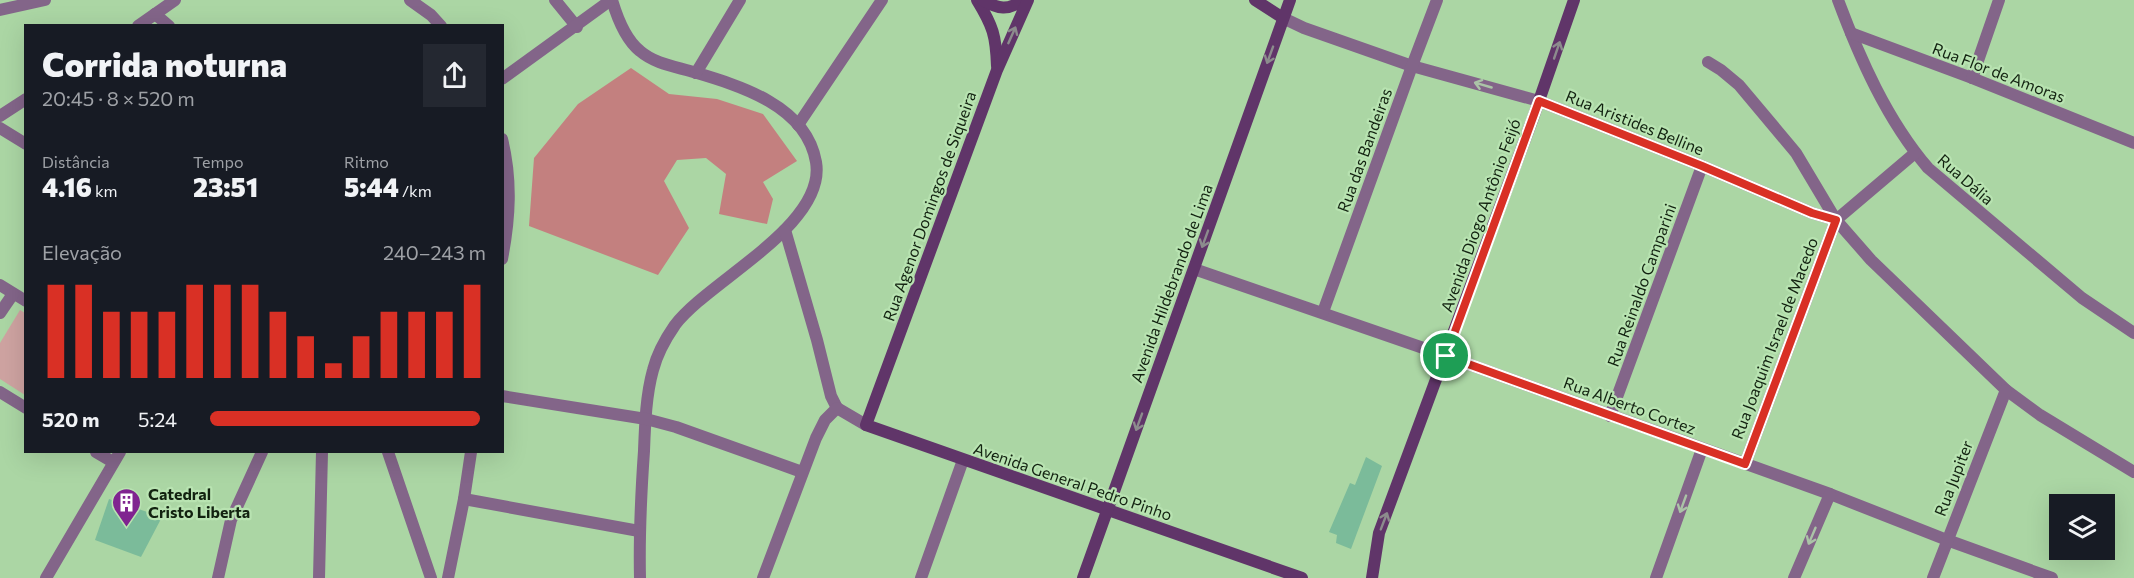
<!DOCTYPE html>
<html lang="pt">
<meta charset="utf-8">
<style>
:root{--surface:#171b24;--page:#242831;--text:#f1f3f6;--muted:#9ea1a6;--accent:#d93025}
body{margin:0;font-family:Commissioner,sans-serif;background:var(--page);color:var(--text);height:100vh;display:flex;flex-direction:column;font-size:22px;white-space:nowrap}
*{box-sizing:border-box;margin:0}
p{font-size:20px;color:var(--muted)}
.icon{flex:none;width:33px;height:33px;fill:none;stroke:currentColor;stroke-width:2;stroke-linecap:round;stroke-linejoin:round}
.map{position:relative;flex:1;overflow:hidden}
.side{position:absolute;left:24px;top:24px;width:480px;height:429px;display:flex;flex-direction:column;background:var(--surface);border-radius:0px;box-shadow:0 6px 24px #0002}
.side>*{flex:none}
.tools{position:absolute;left:2049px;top:494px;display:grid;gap:12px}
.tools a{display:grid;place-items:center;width:66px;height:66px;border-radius:0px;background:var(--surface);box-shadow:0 6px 24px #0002;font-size:30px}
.pin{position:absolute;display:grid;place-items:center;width:51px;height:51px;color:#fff;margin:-26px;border:3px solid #fff;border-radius:50%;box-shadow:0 2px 6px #0007}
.round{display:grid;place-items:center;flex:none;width:63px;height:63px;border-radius:0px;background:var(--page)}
.head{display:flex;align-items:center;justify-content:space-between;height:102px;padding:0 18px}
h1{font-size:33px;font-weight:800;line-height:45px}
.metrics{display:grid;grid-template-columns:repeat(3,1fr);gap:9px;height:102px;padding:6px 18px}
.metrics div{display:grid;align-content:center}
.metrics b{font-size:26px;font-weight:800}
.metrics small{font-size:16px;font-weight:400}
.metrics p{font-size:16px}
.chart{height:168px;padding:12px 18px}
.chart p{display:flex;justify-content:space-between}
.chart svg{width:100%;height:108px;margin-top:6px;stroke:var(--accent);stroke-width:6}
ul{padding:0 18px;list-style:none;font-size:20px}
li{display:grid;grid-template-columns:96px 72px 1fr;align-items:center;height:45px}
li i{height:15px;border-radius:8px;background:var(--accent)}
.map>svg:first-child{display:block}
</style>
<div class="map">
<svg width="2134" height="578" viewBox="0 0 2134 578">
<rect width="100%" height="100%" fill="#abd6a4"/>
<!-- green -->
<polygon fill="#cea3a1" points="20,310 25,313 25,395 0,379 0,343"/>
<!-- forest -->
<polygon fill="#c3807f" points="631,68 669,94 717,99 763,114 797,161 763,182 773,199 767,224 719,214 726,174 706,158 677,160 664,181 689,228 658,275 529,226 534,158 578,104"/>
<!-- building -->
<g fill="#7bbb9a">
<polygon points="1366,457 1382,466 1351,549 1336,543 1337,535 1329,532 1350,483 1355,485"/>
<polygon points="109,499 162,517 141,557 95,540"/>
</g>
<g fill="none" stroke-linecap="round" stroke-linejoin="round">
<!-- street -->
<g stroke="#836589" stroke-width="12">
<polyline points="410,0 431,15 441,26"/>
<polyline points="555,0 577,27"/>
<path d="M612,0C617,17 625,39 640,51C654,63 672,66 690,71C737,85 806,104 816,162C827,225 708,281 675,325C666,338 657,354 653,370C646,395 645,424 644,451C641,494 639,535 640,578"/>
<path d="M1838,0C1860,59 1887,120 1928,168L2082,298L2134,333"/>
<polyline points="0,10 45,0"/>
<polyline points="155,14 169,26"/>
<polyline points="1283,18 1304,28 1412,66 1539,101 1702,166 1812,213 1836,220 1871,260 2006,390 2040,415 2134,472"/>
<polyline points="138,26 175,0"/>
<polyline points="1851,33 1972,78 2134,143"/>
<polyline points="1708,62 1721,70 1739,85 1796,153 1836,220"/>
<polyline points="696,73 740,0"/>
<polyline points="1972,78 1999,0"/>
<polyline points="502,79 611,0"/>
<polyline points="0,116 26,99"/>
<polyline points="798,125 882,0"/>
<polyline points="0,128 26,144"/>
<path d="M502,139C512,180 510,218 502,259"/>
<polyline points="785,230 817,340 831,396 837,408"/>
<polyline points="1194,269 1432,351 1830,494 1947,540 2052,578"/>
<polyline points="0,285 26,301"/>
<polyline points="1323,312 1412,66 1437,0"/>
<polyline points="0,313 13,294"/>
<polyline points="0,392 26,408"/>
<polyline points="502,396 646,419 676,427 802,472"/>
<polyline points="837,408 866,425"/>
<polyline points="1610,416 1702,166"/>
<polyline points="96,452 113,462"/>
<polyline points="388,452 431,578"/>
<polyline points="1745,464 1836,220 1915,153"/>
<polyline points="464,499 639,531"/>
<polyline points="46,578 120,452"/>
<polyline points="218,578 231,520 262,452"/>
<polyline points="319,578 322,452"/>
<polyline points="448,578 464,499 471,452"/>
<polyline points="763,578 816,438 825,420 837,408"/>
<polyline points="921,578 963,460"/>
<polyline points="1656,578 1702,449"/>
<polyline points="1794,578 1830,494"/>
<polyline points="1933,578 2006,390"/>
</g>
<!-- secondary -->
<g stroke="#603569" stroke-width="12">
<path d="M977,0C993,26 996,36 997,66"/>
<path d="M983,0C998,9 1008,11 1023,0"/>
<polyline points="1028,0 997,70 866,425 1302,578"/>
<polyline points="1255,0 1283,18"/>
<polyline points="1083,578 1290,0"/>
<polyline points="1372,578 1379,533 1533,118 1574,0"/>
</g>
</g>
<!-- one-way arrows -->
<defs><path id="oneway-shaft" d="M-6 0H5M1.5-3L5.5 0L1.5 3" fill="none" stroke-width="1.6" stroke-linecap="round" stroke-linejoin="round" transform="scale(1.5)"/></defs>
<g stroke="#8c8c8d">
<use href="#oneway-shaft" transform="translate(1012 35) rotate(-66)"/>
<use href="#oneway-shaft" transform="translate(1557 50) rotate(-71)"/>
<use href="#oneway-shaft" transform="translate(1270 55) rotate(110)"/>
<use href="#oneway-shaft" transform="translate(1205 239) rotate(110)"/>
<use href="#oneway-shaft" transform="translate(1139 422) rotate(110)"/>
<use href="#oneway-shaft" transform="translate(1384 521) rotate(-69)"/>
</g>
<g stroke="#abc4a7">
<use href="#oneway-shaft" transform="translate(1483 85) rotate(-164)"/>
<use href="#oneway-shaft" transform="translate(1683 504) rotate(110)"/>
<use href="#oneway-shaft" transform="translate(1812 536) rotate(113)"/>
</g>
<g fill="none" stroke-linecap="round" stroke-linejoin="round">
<defs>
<polygon id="route" points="1539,101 1702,166 1812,213 1836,220 1745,464 1446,356"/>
</defs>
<!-- route casing -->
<use href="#route" stroke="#fff" stroke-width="12"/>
<!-- route -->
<use href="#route" stroke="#d93025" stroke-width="8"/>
</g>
<!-- icons -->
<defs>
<symbol id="building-pin" viewBox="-11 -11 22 30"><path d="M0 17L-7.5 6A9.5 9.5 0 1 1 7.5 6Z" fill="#802490" stroke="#b8e3b1"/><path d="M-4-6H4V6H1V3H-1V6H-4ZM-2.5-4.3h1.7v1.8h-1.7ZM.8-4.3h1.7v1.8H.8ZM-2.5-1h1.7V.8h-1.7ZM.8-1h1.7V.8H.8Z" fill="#fff"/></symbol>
</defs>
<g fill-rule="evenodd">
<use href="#building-pin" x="110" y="486" width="33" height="45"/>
</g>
<g text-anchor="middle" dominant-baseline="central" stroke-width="4.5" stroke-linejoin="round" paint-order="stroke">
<!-- street labels -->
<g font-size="16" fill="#122210" stroke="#b8e3b1">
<text transform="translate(1999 72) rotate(21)">Rua Flor de Amoras</text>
<text transform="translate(1635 122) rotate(22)">Rua Aristides Belline</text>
<text transform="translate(1364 150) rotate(-70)">Rua das Bandeiras</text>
<text transform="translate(1966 179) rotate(41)">Rua Dália</text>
<text transform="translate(929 206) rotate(-70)">Rua Agenor Domingos de Siqueira</text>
<text transform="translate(1480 215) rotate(-70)">Avenida Diogo Antônio Feijó</text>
<text transform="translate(1171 283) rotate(-70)">Avenida Hildebrando de Lima</text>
<text transform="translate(1641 285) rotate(-70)">Rua Reinaldo Camparini</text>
<text transform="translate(1774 338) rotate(-69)">Rua Joaquim Israel de Macedo</text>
<text transform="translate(1630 405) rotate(20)">Rua Alberto Cortez</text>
<text transform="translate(1953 478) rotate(-69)">Rua Jupiter</text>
<text transform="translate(1073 481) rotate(19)">Avenida General Pedro Pinho</text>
</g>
<!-- poi labels -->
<g font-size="16" font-weight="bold" fill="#122210" stroke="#b8e3b1" text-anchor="start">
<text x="148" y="493">Catedral<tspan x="148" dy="18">Cristo Liberta</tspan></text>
</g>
</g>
</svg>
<div class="tools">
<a><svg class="icon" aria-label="layers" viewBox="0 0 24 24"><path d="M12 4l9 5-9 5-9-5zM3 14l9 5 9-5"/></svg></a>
</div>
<div class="pin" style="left:1446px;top:356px;background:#1e9e55"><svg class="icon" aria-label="arrive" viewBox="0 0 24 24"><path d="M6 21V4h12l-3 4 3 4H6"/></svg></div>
<section class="side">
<div class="head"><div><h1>Corrida noturna</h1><p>20:45 · 8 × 520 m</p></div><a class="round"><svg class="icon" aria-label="share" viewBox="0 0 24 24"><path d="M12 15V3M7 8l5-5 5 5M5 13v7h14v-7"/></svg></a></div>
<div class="metrics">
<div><p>Distância</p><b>4.16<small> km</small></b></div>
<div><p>Tempo</p><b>23:51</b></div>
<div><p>Ritmo</p><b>5:44<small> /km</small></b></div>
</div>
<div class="chart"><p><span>Elevação</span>240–243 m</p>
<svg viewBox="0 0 160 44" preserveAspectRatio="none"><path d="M5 44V6M15 44V6M25 44V17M35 44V17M45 44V17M55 44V6M65 44V6M75 44V6M85 44V17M95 44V27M105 44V38M115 44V27M125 44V17M135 44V17M145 44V17M155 44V6"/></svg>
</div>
<ul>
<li><b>520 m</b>5:24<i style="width:98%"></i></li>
</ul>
</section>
</div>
